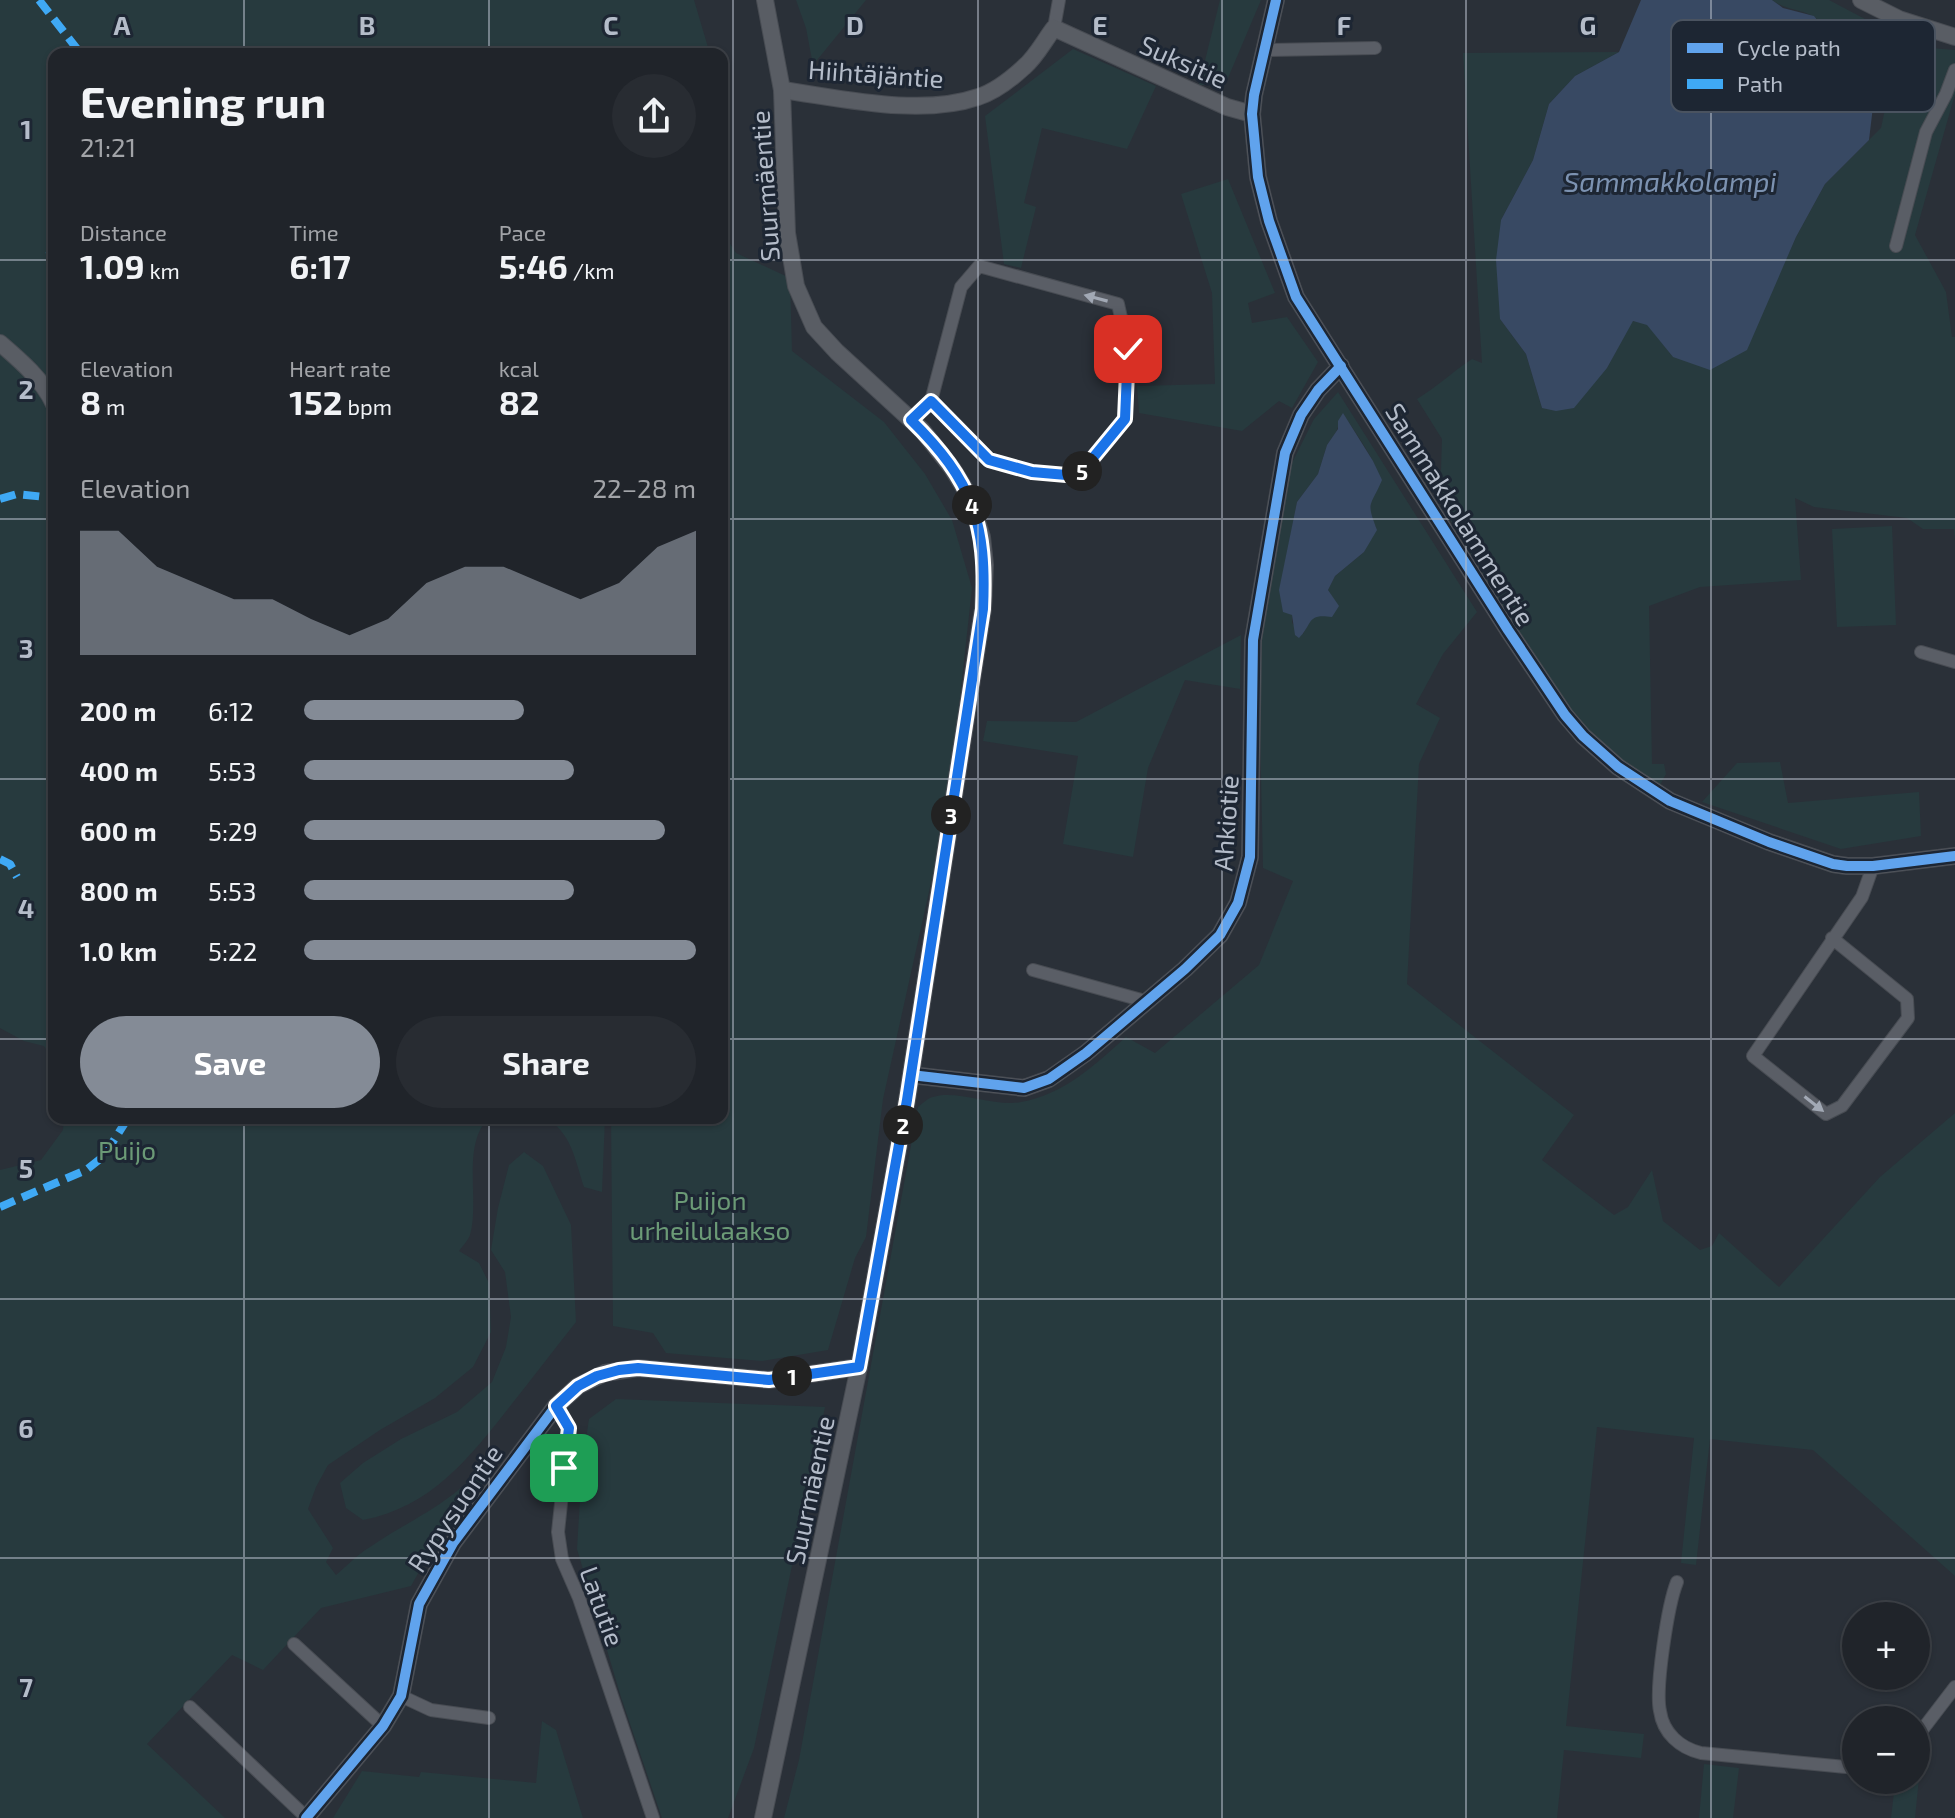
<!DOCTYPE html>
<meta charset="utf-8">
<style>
:root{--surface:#20242a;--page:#282c32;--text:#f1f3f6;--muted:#a2a4a8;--line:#3d4147;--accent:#848b96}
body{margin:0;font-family:"Exo 2",sans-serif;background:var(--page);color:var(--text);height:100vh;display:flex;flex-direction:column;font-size:30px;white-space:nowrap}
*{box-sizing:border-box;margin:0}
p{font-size:26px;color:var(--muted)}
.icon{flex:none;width:44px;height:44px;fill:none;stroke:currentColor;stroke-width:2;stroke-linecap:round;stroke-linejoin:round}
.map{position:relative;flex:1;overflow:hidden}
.side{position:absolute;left:48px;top:48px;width:680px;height:1076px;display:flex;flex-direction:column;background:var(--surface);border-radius:16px;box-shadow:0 2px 6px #0004,0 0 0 2px var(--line)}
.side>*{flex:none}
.tools{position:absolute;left:1842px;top:1602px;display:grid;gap:16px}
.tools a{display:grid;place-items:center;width:88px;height:88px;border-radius:50%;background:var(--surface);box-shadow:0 2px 6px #0004,0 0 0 2px var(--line);font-size:40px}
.pin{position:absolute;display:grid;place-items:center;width:68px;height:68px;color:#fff;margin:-34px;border-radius:16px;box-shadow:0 4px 12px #0006}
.km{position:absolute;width:40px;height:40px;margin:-20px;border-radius:50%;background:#222;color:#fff;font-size:22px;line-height:40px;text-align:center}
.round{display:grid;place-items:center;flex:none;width:84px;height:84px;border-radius:42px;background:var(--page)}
.headline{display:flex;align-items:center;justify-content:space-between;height:136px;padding:0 32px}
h1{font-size:44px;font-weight:700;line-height:60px}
.figures{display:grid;grid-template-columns:repeat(3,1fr);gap:12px;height:136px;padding:8px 32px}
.figures div{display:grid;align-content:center}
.figures b{font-size:34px;font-weight:700}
.figures small{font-size:22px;font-weight:400}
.figures p{font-size:22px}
.chart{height:224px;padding:16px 32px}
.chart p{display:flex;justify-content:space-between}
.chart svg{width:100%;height:144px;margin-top:8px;fill:var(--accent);opacity:.7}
.cta{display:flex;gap:16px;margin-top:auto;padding:16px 32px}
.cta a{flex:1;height:92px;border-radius:48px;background:var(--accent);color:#fff;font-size:32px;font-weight:700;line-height:92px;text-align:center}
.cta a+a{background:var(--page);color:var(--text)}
ul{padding:0 32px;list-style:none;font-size:26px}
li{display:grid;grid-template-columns:128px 96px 1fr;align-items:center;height:60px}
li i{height:20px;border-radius:10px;background:var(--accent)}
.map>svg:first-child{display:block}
</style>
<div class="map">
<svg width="1955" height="1818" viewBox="0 0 1955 1818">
<rect width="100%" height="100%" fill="#2a3038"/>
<!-- green -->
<g fill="#273a3e" fill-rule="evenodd">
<polygon points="0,0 694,0 710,54 54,54 54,1061 44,1046 24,1041 0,1028"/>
<polygon points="796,0 866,0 813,65 806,28"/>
<polygon points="1220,0 1261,0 1225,85 1199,85"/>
<path d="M1772,0H1829L1918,47L1955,50V94L1915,235L1946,292L1952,337H1955V540L1954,529H1923L1907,518L1814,507L1795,498L1801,580L1700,587L1649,606L1652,764H1664L1666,774L1660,785L1650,782L1603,746L1558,697L1426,480L1441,470L1442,439L1417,399C1437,387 1452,372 1472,359L1482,363L1463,53L1619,52L1575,76L1549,104L1533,160L1501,220L1500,319L1526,354L1542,408L1607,368L1632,321L1647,324L1673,357L1772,290L1796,237L1825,184L1881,128L1885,109L1884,87L1874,98C1863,80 1829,25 1813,16C1799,9 1785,10 1772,0Z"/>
<polygon points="1073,49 1156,86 1127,149 1042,128 1024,203 1036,207 1021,268 1004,264 985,116"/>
<polygon points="722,139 730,218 727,239 736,253 790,278 792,351 884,422 925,474 952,520 972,588 952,770 942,833 883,1099 866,1237 855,1258 828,1350 762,1361 666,1353 653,1333 613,1326 611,1118 722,1118"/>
<polygon points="1228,179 1275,293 1248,303 1252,323 1287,317 1318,362 1292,408 1279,401 1242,431 1139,413 1137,386 1215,384 1212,293 1181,194"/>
<path d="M1338,392L1477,612L1443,654L1416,704L1440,718L1419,764L1407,984L1574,1115L1542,1160L1614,1215L1628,1207L1652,1170L1663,1221L1700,1250L1712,1246L1719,1233L1779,1287L1880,1177L1955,1113V1576L1813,1450L1710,1439L1696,1565L1681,1563L1694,1438L1597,1427L1566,1726L1644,1734L1641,1758L1564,1750L1557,1818H784L799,1760L918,1107C922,1104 928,1098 933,1097C955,1089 995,1107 1021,1102C1063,1095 1095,1065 1126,1037L1155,1053L1259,965L1293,881L1263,868L1258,632L1284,479L1314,419ZM1343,414C1350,424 1373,457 1375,467C1381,494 1361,501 1376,527L1364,552L1335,576L1328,590L1332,597L1320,615L1311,618L1303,634L1292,623V615L1289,613L1284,569L1297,502L1318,474L1327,445L1336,432Z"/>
<polygon points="1892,526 1896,625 1837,627 1832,529"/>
<polygon points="1241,635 1240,689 1185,680 1148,768 1133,857 1063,844 1078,756 983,741 987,721 1076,722"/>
<polygon points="1780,762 1788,803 1919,792 1921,836 1841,849 1702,802 1737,763"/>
<path d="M64,1118H489C461,1144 480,1201 470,1235C468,1240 463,1246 459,1251L479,1263L489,1283L491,1332L473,1367L435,1398L380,1430L328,1465L316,1487L308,1509L333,1548L326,1562L336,1575C347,1566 358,1554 370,1547C411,1519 448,1506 482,1467L483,1483L430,1552L411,1586L321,1608L263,1670L232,1655L147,1744L225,1818H0V1170L41,1160L63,1130Z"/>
<path d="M544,1118H605L602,1192L584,1187C575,1160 571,1130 544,1118Z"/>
<path d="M524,1152L543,1166L571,1225L576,1322C554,1350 533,1377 511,1405C470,1457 432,1507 363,1520L346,1508L340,1483L363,1463L401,1439L457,1412L492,1382L506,1347L511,1317L505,1272L491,1250L498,1208L509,1165Z"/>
<polygon points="616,1399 825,1407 754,1748 728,1818 662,1818 621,1697 577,1549 582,1466 589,1419"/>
<polygon points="542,1721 556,1730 583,1818 333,1818 362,1771 419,1777 421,1772 536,1783"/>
<polygon points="1922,1749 1915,1818 1891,1818 1895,1784 1898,1780 1916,1780 1916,1756"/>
<polygon points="1704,1764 1739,1768 1733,1818 1699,1818"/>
</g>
<!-- water -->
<g fill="#384963">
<polygon points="1641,0 1772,0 1783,8 1814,16 1850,60 1874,98 1869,140 1825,184 1796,237 1747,350 1710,370 1673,357 1647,325 1633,321 1607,368 1574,408 1556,411 1542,408 1526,354 1500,319 1496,260 1501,220 1533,160 1549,104 1575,76 1619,52"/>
<path d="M1343,413L1373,461L1382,480C1370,508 1366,501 1377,530L1364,552L1335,576L1328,590L1339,606L1332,617C1306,613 1313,624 1299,638L1295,635L1292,615L1283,612L1279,590L1297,502L1318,474L1327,445L1338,429V421Z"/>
</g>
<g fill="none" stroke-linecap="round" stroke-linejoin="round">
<defs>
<g id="street">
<polyline points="1054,28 1059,0"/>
<polyline points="1264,50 1375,48"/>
<polyline points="1896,246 1926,132 1946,94 1955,70"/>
<polyline points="911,420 931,401 989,460 1032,472 1078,476 1125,419 1128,349 1118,304 979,266 961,287 931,401"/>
<polyline points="1921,652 1955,662"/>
<polyline points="1832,938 1907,999 1908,1018 1842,1106 1826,1114 1753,1056 1862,897 1873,866"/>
<polyline points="1033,970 1145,1001"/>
<polyline points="556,1406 569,1428 558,1532 562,1559 579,1598 653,1818"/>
<path d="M1677,1582C1668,1604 1655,1688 1660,1711C1663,1733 1680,1748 1701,1753L1856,1768"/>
<polyline points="294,1644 383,1726"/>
<polyline points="401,1696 431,1710 489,1718"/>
<polyline points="190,1707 306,1817"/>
<polyline points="1916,1738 1955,1687"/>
</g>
<g id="secondary">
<polyline points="1276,0 1254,95 1252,114 1258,177 1269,221 1296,297 1508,630 1565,715 1583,736 1618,767 1670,801 1769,842 1833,864 1847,866 1873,866 1955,856"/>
<polyline points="1861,0 1899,19 1955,37"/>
<path d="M782,90C841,98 920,117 978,97C994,92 1011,79 1024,67C1036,57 1044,41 1054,28L1227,107L1252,114"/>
<path d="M0,343C21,361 42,379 54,404"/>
<polyline points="911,1075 1024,1088 1049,1079 1086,1053 1185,969 1220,935 1238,903 1250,857 1253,640 1285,453 1301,415 1318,390 1341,366"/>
<polyline points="306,1818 383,1726 401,1696 419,1604 453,1543 556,1406 578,1386 605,1373 638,1368 769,1380 859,1367"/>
<polyline points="763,1818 859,1367 907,1100 983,609 985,565 982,537 968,494 952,468 922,430 837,352 814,327 796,286 787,233 782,90 765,0"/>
</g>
</defs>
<!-- street casing -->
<use href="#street" stroke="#484c53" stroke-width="14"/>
<!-- secondary casing -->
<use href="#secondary" stroke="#484c53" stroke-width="18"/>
<!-- street -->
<use href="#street" stroke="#5a5e66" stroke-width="12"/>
<!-- secondary -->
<use href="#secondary" stroke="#595d64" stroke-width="16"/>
<!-- quiet -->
<g stroke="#3fa9f5" stroke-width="8" stroke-dasharray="16 8" stroke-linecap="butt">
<polyline points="39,0 81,54"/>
<polyline points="49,255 54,247"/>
<polyline points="0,499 17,494 45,497"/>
<polyline points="0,859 10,864 17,877"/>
<polyline points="0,1207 86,1170 104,1156 128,1118"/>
</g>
<defs>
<g id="cycleway">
<polyline points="1276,0 1254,95 1252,114 1258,177 1269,221 1296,297 1508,630 1565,715 1583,736 1618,767 1670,801 1769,842 1833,864 1847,866 1873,866 1955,856"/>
<polyline points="911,1075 1024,1088 1049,1079 1086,1053 1185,969 1220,935 1238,903 1250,857 1253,640 1285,453 1301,415 1318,390 1341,366"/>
<polyline points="306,1818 383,1726 401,1696 419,1604 453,1543 556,1406 578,1386 605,1373 638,1368 769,1380 859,1367"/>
</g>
</defs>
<!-- cycleway casing -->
<use href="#cycleway" stroke="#1d2633" stroke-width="15"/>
<!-- cycleway -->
<use href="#cycleway" stroke="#60a3ed" stroke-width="10"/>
</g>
<!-- one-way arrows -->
<defs><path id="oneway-solid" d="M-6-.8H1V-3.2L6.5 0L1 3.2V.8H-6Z" transform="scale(2)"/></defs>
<g fill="#a2a9b5">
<use href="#oneway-solid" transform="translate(1096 298) rotate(-165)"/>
<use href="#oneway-solid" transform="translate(1814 1104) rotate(38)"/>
</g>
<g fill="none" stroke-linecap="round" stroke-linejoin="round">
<defs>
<path id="route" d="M564,1468L569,1428L556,1406L578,1386L597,1376L619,1370L638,1368L769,1380L859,1367L907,1100L983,609C987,523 973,481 911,420L931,401L989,460L1032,472L1078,476L1125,419L1128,349"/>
</defs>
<!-- route casing -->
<use href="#route" stroke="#fff" stroke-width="16"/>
<!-- route -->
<use href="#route" stroke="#1a73e8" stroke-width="10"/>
</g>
<!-- grid -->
<path fill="none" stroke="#b4bcc9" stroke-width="2" stroke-opacity="0.55" d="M244,0V54M489,0V54M733,0V1818M978,0V1818M1222,0V1818M1466,0V1818M1711,0V1818M0,260H54M722,260H1955M0,519H54M722,519H1955M0,779H54M722,779H1955M0,1039H54M722,1039H1955M244,1118V1818M489,1118V1818M0,1299H1955M0,1558H1955"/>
<g text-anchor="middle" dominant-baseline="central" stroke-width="6" stroke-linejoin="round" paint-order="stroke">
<!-- street labels -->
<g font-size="26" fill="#b4bcc9" stroke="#1d2633">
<text transform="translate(1184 61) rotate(24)">Suksitie</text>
<text transform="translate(876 73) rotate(4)">Hiihtäjäntie</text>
<text transform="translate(764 186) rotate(-94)">Suurmäentie</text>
<text transform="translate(1461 514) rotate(58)">Sammakkolammentie</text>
<text transform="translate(1225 823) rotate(-86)">Ahkiotie</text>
<text transform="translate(809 1490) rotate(-78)">Suurmäentie</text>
<text transform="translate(454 1508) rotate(-56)">Rypysuontie</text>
<text transform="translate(603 1606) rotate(70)">Latutie</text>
</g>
<!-- park labels -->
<g font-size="26" fill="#6b9a76" stroke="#1d2633">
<text x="127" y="1149">Puijo</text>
<text x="710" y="1199">Puijon<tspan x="710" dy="30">urheilulaakso</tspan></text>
</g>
<!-- water labels -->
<g font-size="28" font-style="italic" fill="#7c92b1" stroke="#1d2633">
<text x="1670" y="181">Sammakkolampi</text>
</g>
</g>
<!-- legend -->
<rect x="1671" y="20" width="264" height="92" rx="12" fill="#1d2633" stroke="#4a5360" stroke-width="2"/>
<rect x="1687" y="43" width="36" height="10" fill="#60a3ed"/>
<rect x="1687" y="79" width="36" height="10" fill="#3fa9f5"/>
<g font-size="22" fill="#b4bcc9">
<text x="1737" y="56">Cycle path</text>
<text x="1737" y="92">Path</text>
</g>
<g font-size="26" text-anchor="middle" font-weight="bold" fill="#b4bcc9" stroke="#1d2633" stroke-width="6" stroke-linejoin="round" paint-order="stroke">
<text x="122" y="35">A</text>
<text x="367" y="35">B</text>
<text x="611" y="35">C</text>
<text x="855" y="35">D</text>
<text x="1100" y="35">E</text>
<text x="1344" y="35">F</text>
<text x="1588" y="35">G</text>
<text x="26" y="139">1</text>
<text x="26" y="399">2</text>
<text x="26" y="658">3</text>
<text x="26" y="918">4</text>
<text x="26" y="1178">5</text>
<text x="26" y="1438">6</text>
<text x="26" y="1697">7</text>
</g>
</svg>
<div class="tools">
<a>+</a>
<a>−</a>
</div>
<div class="pin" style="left:564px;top:1468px;background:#1e9e55"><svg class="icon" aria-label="arrive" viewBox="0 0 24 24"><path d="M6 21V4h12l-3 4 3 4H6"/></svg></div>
<div class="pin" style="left:1128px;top:349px;background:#d93025"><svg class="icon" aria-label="check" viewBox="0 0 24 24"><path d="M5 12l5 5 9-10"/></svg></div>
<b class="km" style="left:792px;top:1376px">1</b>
<b class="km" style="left:903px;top:1125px">2</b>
<b class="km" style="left:951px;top:815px">3</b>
<b class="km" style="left:972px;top:505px">4</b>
<b class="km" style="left:1082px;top:471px">5</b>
<section class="side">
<div class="headline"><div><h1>Evening run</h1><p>21:21</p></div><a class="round"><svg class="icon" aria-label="share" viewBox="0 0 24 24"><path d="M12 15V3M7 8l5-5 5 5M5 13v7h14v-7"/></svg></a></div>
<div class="figures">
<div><p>Distance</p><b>1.09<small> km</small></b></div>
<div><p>Time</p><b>6:17</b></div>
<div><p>Pace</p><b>5:46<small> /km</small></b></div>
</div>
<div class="figures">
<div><p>Elevation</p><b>8<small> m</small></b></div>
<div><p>Heart rate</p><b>152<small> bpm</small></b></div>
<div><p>kcal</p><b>82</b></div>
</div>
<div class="chart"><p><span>Elevation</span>22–28 m</p>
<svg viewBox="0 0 160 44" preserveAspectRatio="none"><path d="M0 44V6L10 6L20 17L30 22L40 27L50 27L60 33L70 38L80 33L90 22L100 17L110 17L120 22L130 27L140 22L150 11L160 6V44z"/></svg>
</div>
<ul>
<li><b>200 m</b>6:12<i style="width:56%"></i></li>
<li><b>400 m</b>5:53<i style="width:69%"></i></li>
<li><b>600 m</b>5:29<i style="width:92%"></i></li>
<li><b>800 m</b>5:53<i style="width:69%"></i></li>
<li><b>1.0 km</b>5:22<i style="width:100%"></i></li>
</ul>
<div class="cta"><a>Save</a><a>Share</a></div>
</section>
</div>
